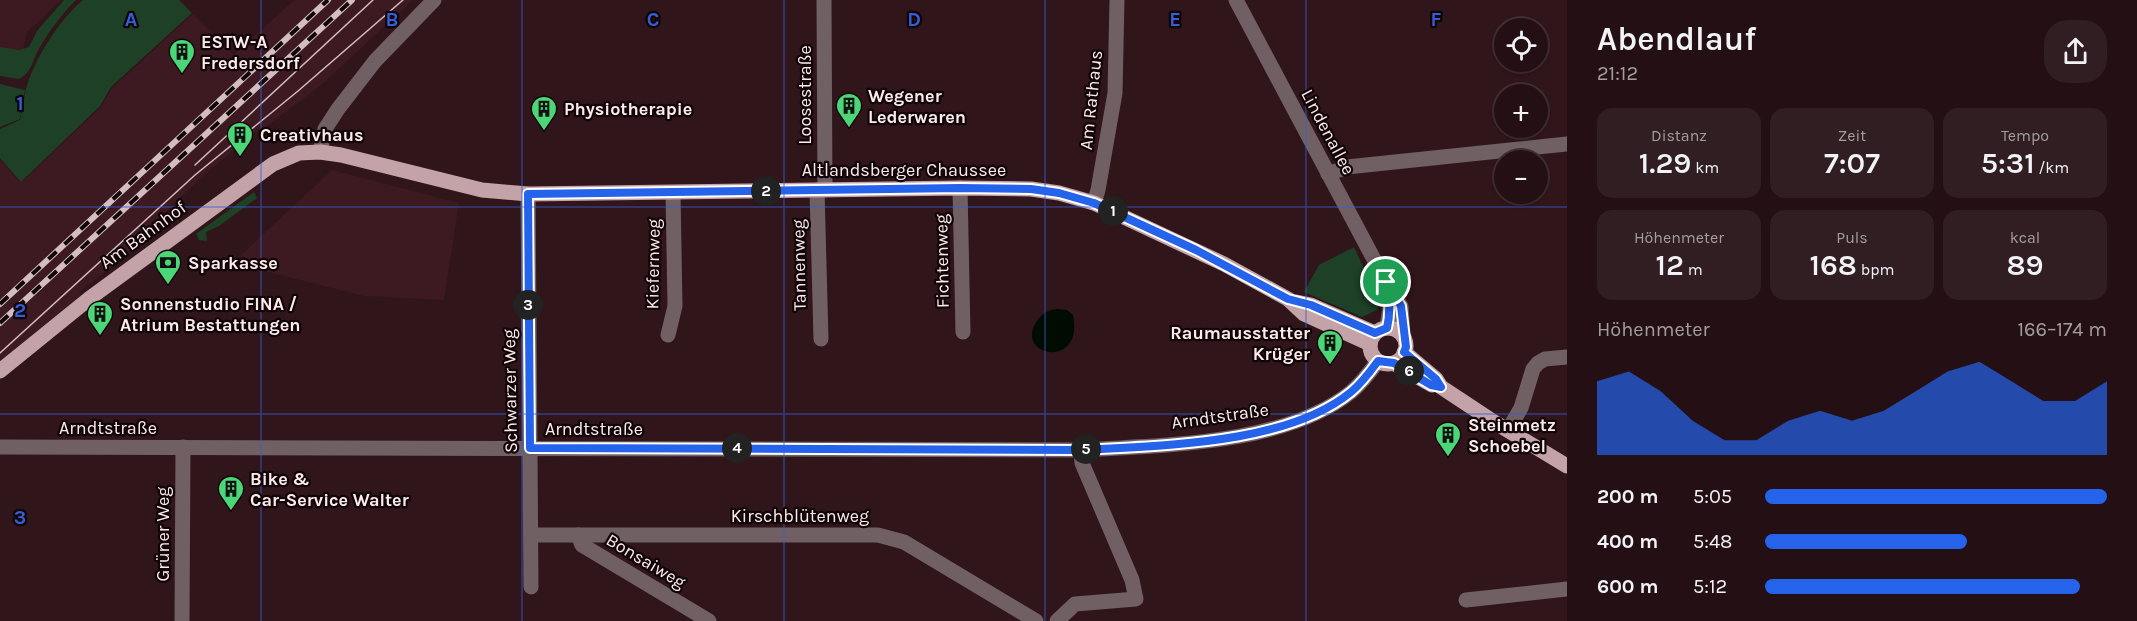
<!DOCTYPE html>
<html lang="de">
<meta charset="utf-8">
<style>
:root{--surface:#241014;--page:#301e22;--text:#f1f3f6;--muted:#a39da0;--line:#413034;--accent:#2563eb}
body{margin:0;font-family:Karla,sans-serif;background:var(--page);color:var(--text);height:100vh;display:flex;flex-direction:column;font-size:22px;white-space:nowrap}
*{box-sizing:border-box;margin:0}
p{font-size:20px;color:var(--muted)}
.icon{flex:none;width:33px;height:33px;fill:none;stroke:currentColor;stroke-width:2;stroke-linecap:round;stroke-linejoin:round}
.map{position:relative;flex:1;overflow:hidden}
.details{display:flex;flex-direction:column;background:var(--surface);width:570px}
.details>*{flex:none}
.controls{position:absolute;left:1494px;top:18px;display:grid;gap:12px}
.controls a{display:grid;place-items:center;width:54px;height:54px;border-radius:50%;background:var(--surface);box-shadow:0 2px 4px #0004,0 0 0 2px var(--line);font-size:30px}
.pin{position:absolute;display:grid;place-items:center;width:51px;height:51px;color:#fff;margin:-26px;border:3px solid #fff;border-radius:50%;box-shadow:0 2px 6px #0007}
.km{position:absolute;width:30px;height:30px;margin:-15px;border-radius:50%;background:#222;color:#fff;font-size:16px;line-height:30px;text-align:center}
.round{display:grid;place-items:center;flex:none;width:63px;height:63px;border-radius:24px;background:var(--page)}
.head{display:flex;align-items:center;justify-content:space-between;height:102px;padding:0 30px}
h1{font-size:33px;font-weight:600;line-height:45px}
.stats{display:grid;grid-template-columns:repeat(3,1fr);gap:9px;height:102px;padding:6px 30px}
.stats div{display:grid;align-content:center;border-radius:15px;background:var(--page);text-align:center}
.stats b{font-size:30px;font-weight:600}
.stats small{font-size:16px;font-weight:400}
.stats p{font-size:16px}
.chart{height:168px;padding:12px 30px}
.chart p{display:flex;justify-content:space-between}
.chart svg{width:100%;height:108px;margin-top:6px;fill:var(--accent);opacity:.7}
ul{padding:0 30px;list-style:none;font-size:20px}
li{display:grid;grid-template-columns:96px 72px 1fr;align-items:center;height:45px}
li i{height:15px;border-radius:8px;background:var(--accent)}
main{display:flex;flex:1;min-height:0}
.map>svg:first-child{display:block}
</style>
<main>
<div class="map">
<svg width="1567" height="621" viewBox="0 0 1567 621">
<rect width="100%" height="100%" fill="#30151a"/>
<!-- built -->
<g fill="#3d1a21">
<polygon points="0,0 61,0 27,32 19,67 0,63"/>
<polygon points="294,0 413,0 321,85 266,127 262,127 204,175 159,218 123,258 79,292 83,298 40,328 0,363 0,160 21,183 101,107 112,88 193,14 234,55"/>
<polygon points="332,170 459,203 444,300 365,296 265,271 255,267 241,255"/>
</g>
<!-- green -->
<g fill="#1d4026">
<path d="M64,0H76C62,14 50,30 40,47C33,58 32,73 19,79L0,76V47L19,50L29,47L37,31Z"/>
<path d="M83,0H179L192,13L111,87L100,106L21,182L0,158V129L20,120C23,108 24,94 28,82C38,54 60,19 83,0Z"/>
<polygon points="0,84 25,90 20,119 0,127"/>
<polygon points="254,192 257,198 219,226 206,232 207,241 199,240 196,234"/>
<polygon points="1354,247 1380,303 1377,310 1362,317 1304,292 1319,265"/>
</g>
<!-- water -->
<path fill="#000b02" d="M1057,309L1067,310L1073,315C1084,369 1017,357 1035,324C1040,315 1047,310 1057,309Z"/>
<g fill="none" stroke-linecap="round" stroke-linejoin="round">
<!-- minor -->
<g stroke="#706063" stroke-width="15">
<polyline points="824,0 825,190"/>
<polyline points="1236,0 1386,282 1401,306 1403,336"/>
<polyline points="320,152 325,129 338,109 375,61 434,0"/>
<polyline points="1328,174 1347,167 1567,144"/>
<polyline points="960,188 963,332"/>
<polyline points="817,190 821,339"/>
<polyline points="528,194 531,587"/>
<polyline points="1094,203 1098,190 1115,93 1117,0"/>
<polyline points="1387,328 1390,306 1387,288"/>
<polyline points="668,335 675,306 673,193"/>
<polyline points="1508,430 1521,408 1533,369 1538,363 1545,359 1567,357"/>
<path d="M0,447L1081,450C1163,445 1285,445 1351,392C1362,383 1370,372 1378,361"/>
<polyline points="531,535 578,535 582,545 709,621"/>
<polyline points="578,535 878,535 904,542 1036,621"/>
<polyline points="1466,600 1567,589"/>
<polyline points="182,621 183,447"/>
<polyline points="1057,621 1075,604 1136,599 1132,580 1082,463 1081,450"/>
</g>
<!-- major -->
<g stroke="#c3a3a7" stroke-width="15">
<polyline points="1296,302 1311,305 1375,333"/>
<circle cx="1388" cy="346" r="18"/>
<polyline points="1404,352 1436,379 1441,387 1494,422 1567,466"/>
<polyline points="1393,363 1432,385"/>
<polyline points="0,371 90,298 273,164 299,153 320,152 341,155 482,190 528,194 960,188 1031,189 1059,193 1094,203 1224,264 1288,299 1304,314 1370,344"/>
</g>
<!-- tram -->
<g stroke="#d2bdc0" stroke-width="1.5">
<polyline points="195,165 373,0"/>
<polyline points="0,353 195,175 298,91 403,0"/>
</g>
<defs>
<g id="rail">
<polyline points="0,304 328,0"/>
<polyline points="0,323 352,0"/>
</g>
</defs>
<!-- rail casing -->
<use href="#rail" stroke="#d2bdc0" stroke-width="6"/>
<!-- rail -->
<use href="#rail" stroke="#100507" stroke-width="4" stroke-dasharray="11" stroke-linecap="butt"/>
</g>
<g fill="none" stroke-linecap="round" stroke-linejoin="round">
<defs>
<path id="route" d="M960,188L1031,189L1059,193L1094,203L1196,250L1288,299L1311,305L1375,333L1387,328C1391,311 1389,298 1386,282L1401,306L1406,347L1404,352L1436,379L1441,387L1431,385L1394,363L1378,361C1370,372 1362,383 1351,392C1286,445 1162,445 1081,450L530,448L528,194Z"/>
</defs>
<!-- route casing -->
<use href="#route" stroke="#fff" stroke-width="12"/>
<!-- route -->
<use href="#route" stroke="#2563eb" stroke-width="8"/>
</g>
<!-- grid -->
<path fill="none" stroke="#345eda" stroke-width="1.5" stroke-opacity="0.55" d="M261,0V621M522,0V621M784,0V621M1045,0V621M1306,0V621M0,207H1567M0,414H1567"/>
<!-- icons -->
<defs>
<symbol id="building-pin" viewBox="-11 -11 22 30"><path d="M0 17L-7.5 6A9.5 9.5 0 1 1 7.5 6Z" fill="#4bd677" stroke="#100507"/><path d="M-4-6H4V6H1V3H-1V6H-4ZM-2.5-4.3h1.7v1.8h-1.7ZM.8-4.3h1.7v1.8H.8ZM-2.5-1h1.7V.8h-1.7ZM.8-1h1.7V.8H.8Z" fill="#111"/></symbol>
<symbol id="bank-pin" viewBox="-11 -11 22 30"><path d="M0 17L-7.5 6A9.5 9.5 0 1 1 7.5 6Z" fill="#4bd677" stroke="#100507"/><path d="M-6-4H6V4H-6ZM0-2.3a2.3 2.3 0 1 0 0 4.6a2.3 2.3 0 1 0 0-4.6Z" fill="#111"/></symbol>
</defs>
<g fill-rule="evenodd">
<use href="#building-pin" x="167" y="37" width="30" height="40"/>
<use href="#building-pin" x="834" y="91" width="30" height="40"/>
<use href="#building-pin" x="529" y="94" width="30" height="40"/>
<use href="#building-pin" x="225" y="120" width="30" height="40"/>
<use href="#bank-pin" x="153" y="248" width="30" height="40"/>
<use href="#building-pin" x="85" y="299" width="30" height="40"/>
<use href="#building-pin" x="1315" y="328" width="30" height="40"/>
<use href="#building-pin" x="1433" y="420" width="30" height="40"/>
<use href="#building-pin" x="216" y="474" width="30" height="40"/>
</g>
<g text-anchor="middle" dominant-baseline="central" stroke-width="4.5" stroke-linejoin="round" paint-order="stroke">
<!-- poi labels -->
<g font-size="18" font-weight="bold" fill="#feeaed" stroke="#100507" text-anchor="start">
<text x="201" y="42">ESTW-A<tspan x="201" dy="21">Fredersdorf</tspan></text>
<text x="868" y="96">Wegener<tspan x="868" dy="21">Lederwaren</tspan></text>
<text x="564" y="109">Physiotherapie</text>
<text x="260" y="135">Creativhaus</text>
<text x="188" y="263">Sparkasse</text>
<text x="120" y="304">Sonnenstudio FINA /<tspan x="120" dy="21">Atrium Bestattungen</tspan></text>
<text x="1310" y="333" text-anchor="end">Raumausstatter<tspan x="1310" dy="21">Krüger</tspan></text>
<text x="1468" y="425">Steinmetz<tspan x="1468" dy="21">Schoebel</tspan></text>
<text x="250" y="479">Bike &amp;<tspan x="250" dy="21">Car-Service Walter</tspan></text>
</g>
<!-- street labels -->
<g font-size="18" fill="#feeaed" stroke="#100507">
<text transform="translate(805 95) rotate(-90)">Loosestraße</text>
<text transform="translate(1091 100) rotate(-84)">Am Rathaus</text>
<text transform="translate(1328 132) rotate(62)">Lindenallee</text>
<text x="904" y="170">Altlandsberger Chaussee</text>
<text transform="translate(143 235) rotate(-36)">Am Bahnhof</text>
<text transform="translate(942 261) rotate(-91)">Fichtenweg</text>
<text transform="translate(653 264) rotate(-89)">Kiefernweg</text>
<text transform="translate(799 265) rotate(-91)">Tannenweg</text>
<text transform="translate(510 391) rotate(-91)">Schwarzer Weg</text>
<text transform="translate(1220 416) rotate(-8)">Arndtstraße</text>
<text x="108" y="428">Arndtstraße</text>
<text x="594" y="429">Arndtstraße</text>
<text x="800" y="516">Kirschblütenweg</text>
<text transform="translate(163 534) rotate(-90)">Grüner Weg</text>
<text transform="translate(646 561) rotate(31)">Bonsaiweg</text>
</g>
</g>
<g font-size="20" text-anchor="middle" font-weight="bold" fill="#345eda" stroke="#100507" stroke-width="4.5" stroke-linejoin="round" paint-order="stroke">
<text x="131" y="26">A</text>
<text x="392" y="26">B</text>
<text x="653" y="26">C</text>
<text x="914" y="26">D</text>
<text x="1175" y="26">E</text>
<text x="1436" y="26">F</text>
<text x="20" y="110">1</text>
<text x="20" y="317">2</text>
<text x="20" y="524">3</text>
</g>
</svg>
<div class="controls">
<a><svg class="icon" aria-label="locate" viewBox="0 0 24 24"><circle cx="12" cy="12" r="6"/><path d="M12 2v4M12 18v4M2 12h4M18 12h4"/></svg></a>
<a>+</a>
<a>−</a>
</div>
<div class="pin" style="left:1386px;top:282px;background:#1e9e55"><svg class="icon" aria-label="arrive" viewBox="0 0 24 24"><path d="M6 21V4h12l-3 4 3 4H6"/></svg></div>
<b class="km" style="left:1113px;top:211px">1</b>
<b class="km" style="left:766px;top:191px">2</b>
<b class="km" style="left:528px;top:305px">3</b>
<b class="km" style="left:737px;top:448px">4</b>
<b class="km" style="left:1086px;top:449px">5</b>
<b class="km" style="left:1409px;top:371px">6</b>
</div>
<section class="details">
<div class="head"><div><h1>Abendlauf</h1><p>21:12</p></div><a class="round"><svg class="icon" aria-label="share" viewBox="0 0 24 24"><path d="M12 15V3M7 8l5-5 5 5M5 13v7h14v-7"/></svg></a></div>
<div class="stats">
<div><p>Distanz</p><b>1.29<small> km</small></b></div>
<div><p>Zeit</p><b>7:07</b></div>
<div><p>Tempo</p><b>5:31<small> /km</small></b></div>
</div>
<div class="stats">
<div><p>Höhenmeter</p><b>12<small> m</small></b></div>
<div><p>Puls</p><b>168<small> bpm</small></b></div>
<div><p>kcal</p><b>89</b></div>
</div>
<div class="chart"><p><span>Höhenmeter</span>166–174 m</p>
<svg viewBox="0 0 160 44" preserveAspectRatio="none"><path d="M0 44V14L10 10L20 18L30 30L40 38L50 38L60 30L70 26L80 30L90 26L100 18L110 10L120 6L130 14L140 22L150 22L160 14V44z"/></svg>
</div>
<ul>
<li><b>200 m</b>5:05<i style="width:100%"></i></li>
<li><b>400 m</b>5:48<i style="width:59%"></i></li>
<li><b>600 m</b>5:12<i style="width:92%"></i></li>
</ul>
</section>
</main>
